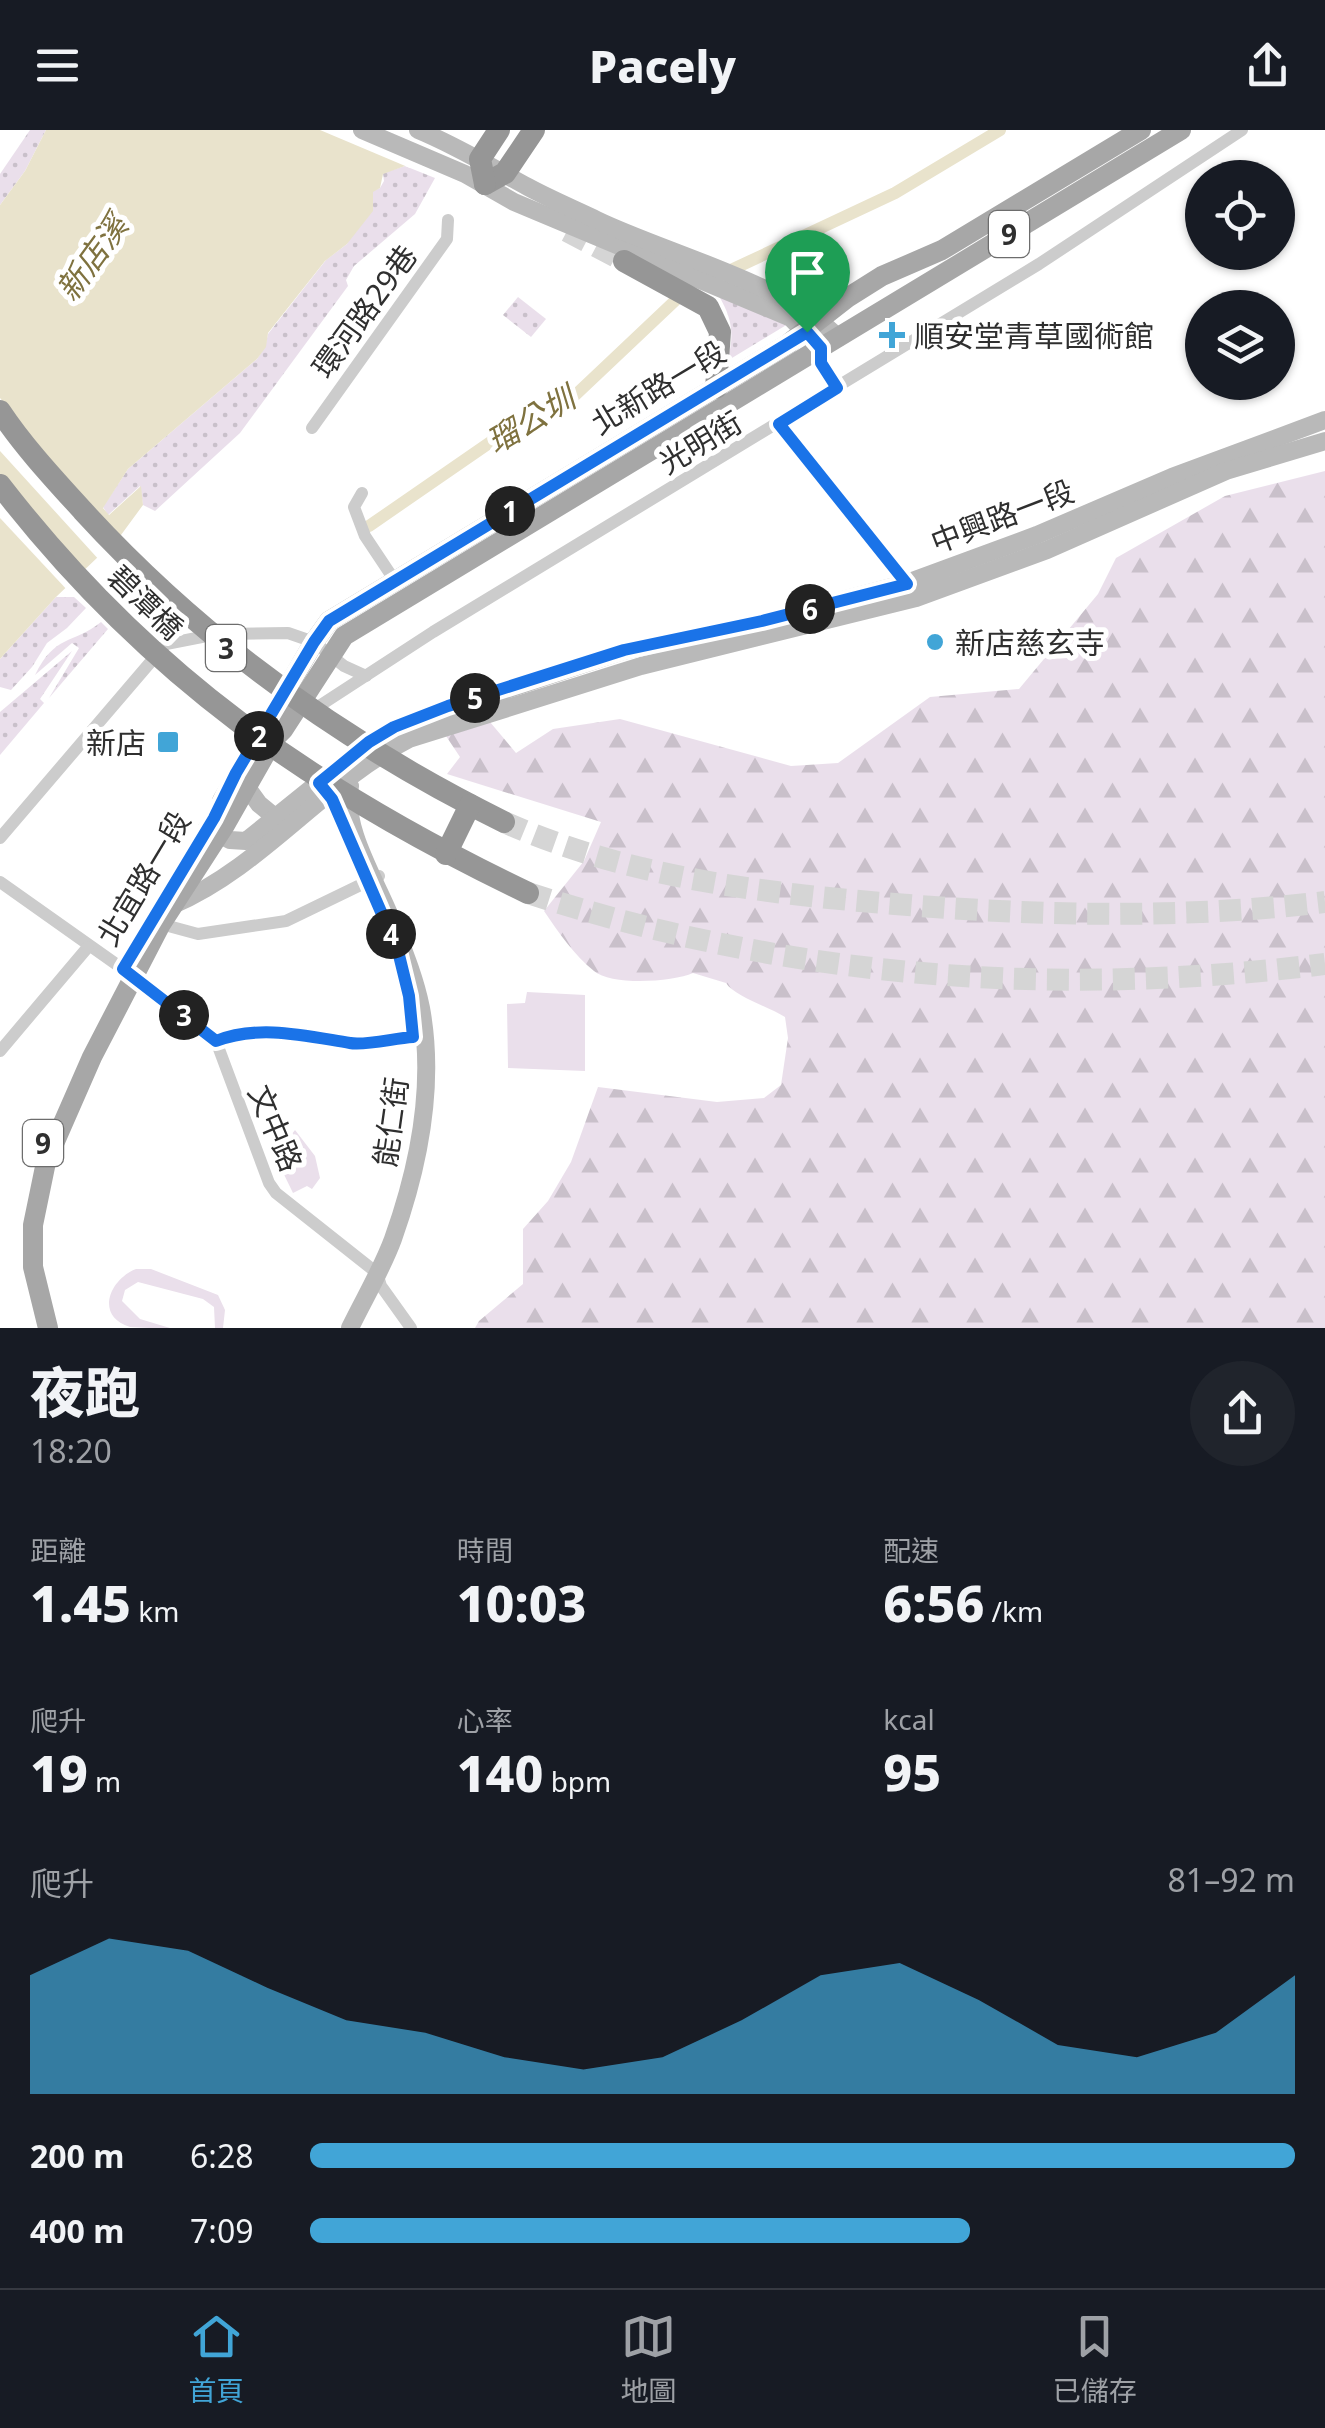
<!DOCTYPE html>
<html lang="zh-TW">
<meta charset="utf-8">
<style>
:root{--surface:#171b24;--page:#20242c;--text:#f1f3f6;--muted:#9ea1a6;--line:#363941;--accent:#41a5d7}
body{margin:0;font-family:"Noto Sans","Noto Sans TC",sans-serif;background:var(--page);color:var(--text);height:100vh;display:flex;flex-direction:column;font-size:38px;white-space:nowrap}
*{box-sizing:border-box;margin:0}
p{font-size:32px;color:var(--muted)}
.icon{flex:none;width:55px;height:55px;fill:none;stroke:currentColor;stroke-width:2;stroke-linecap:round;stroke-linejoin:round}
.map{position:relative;height:1198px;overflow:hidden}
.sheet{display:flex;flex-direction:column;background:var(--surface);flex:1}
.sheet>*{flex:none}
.fabs{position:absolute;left:1185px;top:30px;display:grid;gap:20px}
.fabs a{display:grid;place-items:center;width:110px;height:110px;border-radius:50%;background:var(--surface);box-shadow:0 2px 8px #0004;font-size:50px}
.pin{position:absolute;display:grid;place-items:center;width:85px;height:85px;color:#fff;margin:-102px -42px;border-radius:50% 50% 50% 0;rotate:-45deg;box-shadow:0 0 10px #0007}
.pin .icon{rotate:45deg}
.km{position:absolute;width:50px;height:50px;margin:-25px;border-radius:50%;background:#222;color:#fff;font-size:28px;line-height:50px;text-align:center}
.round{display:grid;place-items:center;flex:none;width:105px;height:105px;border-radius:52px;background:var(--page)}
.overview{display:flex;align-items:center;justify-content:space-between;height:170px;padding:0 30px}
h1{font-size:55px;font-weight:800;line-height:75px}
.metrics{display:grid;grid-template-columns:repeat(3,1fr);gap:15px;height:170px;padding:10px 30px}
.metrics div{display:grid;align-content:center}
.metrics b{font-size:50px;font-weight:800}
.metrics small{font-size:28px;font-weight:400}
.metrics p{font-size:28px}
.chart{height:280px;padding:20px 30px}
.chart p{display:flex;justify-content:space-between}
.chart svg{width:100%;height:180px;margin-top:10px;fill:var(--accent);opacity:.7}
ul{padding:0 30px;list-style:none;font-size:32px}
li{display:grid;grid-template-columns:160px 120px 1fr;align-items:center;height:75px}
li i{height:25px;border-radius:12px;background:var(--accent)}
header{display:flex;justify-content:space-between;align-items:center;height:130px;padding:0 30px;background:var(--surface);font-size:45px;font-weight:800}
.menu{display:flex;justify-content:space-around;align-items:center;height:140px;border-top:2px solid var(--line);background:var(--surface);font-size:28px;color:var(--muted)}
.menu a{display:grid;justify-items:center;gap:5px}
.menu .selected{color:var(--accent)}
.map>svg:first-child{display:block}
</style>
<header><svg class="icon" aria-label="menu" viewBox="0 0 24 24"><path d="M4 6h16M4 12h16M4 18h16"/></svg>Pacely<svg class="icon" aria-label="share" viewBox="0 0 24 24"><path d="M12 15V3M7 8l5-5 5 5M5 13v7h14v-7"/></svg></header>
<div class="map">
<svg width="1325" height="1198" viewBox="0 0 1325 1198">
<defs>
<pattern id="grass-dots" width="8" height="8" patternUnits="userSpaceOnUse" patternTransform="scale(2.5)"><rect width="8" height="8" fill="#eadfeb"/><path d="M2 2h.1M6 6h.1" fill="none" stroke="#c9c0ca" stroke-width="1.8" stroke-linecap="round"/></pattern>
<pattern id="forest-firs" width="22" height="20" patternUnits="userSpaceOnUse" patternTransform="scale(2.5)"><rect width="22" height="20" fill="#eadfeb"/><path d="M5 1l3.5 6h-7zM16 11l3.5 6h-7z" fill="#c9c0ca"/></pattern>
</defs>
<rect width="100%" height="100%" fill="#fff"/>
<!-- grass -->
<g fill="url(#grass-dots)">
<polygon points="30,0 46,0 25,41 0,75 0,44"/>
<polygon points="405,36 435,48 415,84 354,136 346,150 348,156 240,303 155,381 143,375 140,356 108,385 103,377 128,339 257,229 265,217 268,204 326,130 347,114 373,61 380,58 384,51 383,43"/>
<path d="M719,166L788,194L727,231C735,206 732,188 719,166Z"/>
<polygon points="518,167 546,189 531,207 503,185"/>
<polygon points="56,467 74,467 86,478 67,498 47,513 32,537 11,560 0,557 0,529"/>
<path d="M101,492L108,499L49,568L79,518L72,513L35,545C55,504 72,515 101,492Z"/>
<polygon points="72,521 40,569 44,573 0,625 0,582"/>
</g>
<!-- forest -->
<path fill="url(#forest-firs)" d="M1325,341V1198H475L479,1191L523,1154V1099L548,1071L571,1032L598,957L717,972L764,968L781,955L788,908L785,887C769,877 734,866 726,853L693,843C673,852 611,856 594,841C574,825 559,803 544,781L584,731L601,692L447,644L460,627L446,606L490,592L516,623L553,599L620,589L791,636L838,633L930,567L1019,559L1098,464L1116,428L1225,366Z"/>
<!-- garden -->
<g fill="#eadfeb">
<polygon points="527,862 585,865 585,941 508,938 507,874 525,873"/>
<polygon points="295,1000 315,1026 320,1048 312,1059 307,1056 293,1063 275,1026"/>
<path d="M136,1139H151L218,1165L225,1180L223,1198H215L214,1177L203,1169L138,1152L125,1160L122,1171L140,1189L170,1198C157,1198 142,1198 130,1197C94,1186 110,1149 136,1139Z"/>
</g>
<!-- water -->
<polygon fill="#e9e3cc" points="46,0 443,0 405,36 383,44 380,58 373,62 373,81 347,114 325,131 268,203 266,217 257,229 128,339 103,378 109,385 141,356 143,375 121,405 56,467 0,529 0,75 25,41"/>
<!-- pier -->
<g fill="#fff">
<polygon points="320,0 448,0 410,38"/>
<polygon points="0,268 84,373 122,411 101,432 0,321"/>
<polygon points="0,346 88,444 69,462 0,388"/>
</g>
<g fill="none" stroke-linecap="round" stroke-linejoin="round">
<!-- canal -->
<g stroke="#e9e3cc" stroke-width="12">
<polyline points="731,140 895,63 1000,0"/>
<polyline points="369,396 508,300 569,271 679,167"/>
</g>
<!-- highway-tunnel -->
<g stroke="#d5d5d5" stroke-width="22" stroke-dasharray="22 11" stroke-linecap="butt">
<polyline points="567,101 624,131"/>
<path d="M504,692C627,747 761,763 895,774C1039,786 1181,789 1325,772"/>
<path d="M528,763C791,848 1051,868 1325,834"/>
</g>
<!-- street -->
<g stroke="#ccc" stroke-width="12">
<polyline points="821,219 821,233 837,258"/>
<polyline points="779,294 908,456"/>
<polyline points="312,298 447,109 448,90"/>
<polyline points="362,363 354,377 365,406 395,451"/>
<polyline points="310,582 433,502 1039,134 1242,0"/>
<polyline points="332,669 351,712"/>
<polyline points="0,708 166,514 217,504 288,503 314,512 344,536 366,546"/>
<polyline points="0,752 123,839 143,857 168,871 216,911 269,1053 276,1063 377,1143 381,1156 411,1198"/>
<polyline points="161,794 198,804 286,791 379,746"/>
<path d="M216,911C260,895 306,906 350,913C368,916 394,908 413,907L405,850"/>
<polyline points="0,921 88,817"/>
</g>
<!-- secondary -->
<g stroke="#b9b9b9" stroke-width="18">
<polyline points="362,0 465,44 514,72 791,188 821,219"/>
<path d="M418,0C457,16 491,37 528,57C550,69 574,79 597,90C663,122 792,156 838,208"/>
<polyline points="779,167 847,168"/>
<polyline points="246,656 259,674 276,688"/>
<path d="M350,656C341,697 377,752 392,791C403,819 415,848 421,878C435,954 419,1036 393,1109C382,1139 364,1169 350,1198"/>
<polyline points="207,698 230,710 246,711 369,612 395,597 623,521 763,491 907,453 1037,405 1172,347 1325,290"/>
<path d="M173,775C262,737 323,653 409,609L641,536L916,468L1047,420L1226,341L1325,311"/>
</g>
<!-- primary -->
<g stroke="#a7a7a7" stroke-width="20">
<polyline points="222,671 314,512 329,491 788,214 847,168 882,146 942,120 1141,0"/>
<polyline points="48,1198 33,1137 33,1095 46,1032 92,927 161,794 225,695 274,609 283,600 344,506 1181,0"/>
</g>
<!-- highway -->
<g stroke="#969696" stroke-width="22">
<polyline points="485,54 505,43 534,0"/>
<polyline points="485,54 480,29 499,0"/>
<polyline points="624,131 708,177 720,202 716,258"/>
<path d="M0,281C24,317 54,349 83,381C203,512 344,613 504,692"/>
<path d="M0,355C147,545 313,660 528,763"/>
<polyline points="446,724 470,675"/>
</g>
</g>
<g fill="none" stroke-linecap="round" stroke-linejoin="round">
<defs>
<path id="route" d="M807,202L821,218V233L837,258L779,294L907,454L762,491L624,520L448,576L394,597L369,612L319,653L332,669L398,821L409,866L413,907C395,908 365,916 350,913C306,906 259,894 216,911L123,839L214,688L236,643L314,512L329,491Z"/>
</defs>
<!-- route casing -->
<use href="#route" stroke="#fff" stroke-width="20"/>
<!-- route -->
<use href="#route" stroke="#1a73e8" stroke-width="12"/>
</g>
<!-- markers -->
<g fill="#41a5d7" stroke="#fff" stroke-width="4">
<path d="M887 190h10v10h10v10h-10v10h-10v-10h-10v-10h10z"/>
<circle cx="935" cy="512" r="10"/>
<rect x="156" y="600" width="24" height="24" rx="5"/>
</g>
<g text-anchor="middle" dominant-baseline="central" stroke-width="10" stroke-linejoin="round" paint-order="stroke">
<!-- shield labels -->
<g fill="#fff" stroke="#6d6d6d" stroke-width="2.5">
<rect x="989" y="81" width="40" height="46" rx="8"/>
<rect x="206" y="495" width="40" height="46" rx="8"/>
<rect x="23" y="990" width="40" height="46" rx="8"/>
</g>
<g font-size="28" font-weight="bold" fill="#2f2f2f">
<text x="1009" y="104">9</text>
<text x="226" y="518">3</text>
<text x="43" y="1013">9</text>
</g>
<!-- street labels -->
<g font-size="30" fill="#2f2f2f" stroke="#fff">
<text transform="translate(364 181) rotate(-54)">環河路29巷</text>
<text transform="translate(658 257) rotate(-31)">北新路一段</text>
<text transform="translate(700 312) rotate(-31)">光明街</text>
<text transform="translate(1002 386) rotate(-21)">中興路一段</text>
<text transform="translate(146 472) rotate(44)">碧潭橋</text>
<text transform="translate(143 748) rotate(-59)">北宜路一段</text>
<text transform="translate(390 992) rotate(-82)">能仁街</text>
<text transform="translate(276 998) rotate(67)">文中路</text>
</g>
<!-- poi labels -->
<g font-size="30" fill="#2f2f2f" stroke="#fff" text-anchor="start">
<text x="914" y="205">順安堂青草國術館</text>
<text x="955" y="512">新店慈玄寺</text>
<text x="146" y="612" text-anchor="end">新店</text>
</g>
<!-- water labels -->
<g font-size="32" font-style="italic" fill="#7f723f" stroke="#fff">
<text transform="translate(91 127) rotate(-54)">新店溪</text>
<text transform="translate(530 289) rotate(-31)">瑠公圳</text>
</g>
</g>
</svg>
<div class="fabs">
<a><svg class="icon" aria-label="locate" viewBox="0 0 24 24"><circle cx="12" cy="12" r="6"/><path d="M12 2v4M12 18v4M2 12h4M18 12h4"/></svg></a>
<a><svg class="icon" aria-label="layers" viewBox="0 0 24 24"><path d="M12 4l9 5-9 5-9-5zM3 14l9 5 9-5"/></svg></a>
</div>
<div class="pin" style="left:807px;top:202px;background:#1e9e55"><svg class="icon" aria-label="arrive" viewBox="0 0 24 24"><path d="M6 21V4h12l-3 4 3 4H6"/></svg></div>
<b class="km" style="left:510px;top:381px">1</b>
<b class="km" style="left:259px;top:606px">2</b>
<b class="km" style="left:184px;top:885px">3</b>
<b class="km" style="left:391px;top:804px">4</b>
<b class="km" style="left:475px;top:568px">5</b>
<b class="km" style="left:810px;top:479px">6</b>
</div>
<section class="sheet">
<div class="overview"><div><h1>夜跑</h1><p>18:20</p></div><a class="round"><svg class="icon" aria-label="share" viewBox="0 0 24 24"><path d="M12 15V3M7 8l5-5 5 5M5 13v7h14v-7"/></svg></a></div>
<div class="metrics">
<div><p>距離</p><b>1.45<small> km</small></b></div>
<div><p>時間</p><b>10:03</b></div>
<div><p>配速</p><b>6:56<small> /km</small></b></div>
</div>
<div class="metrics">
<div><p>爬升</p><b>19<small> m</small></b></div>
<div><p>心率</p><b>140<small> bpm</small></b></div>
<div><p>kcal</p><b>95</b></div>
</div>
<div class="chart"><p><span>爬升</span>81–92 m</p>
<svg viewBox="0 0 160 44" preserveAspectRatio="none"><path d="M0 44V15L10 6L20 9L30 18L40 26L50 29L60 35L70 38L80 35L90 26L100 15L110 12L120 21L130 32L140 35L150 29L160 15V44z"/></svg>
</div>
<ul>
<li><b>200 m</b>6:28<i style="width:100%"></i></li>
<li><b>400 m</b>7:09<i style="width:67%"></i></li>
</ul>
</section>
<nav class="menu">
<a class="selected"><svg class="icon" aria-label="home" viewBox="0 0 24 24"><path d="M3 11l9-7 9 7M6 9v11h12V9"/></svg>首頁</a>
<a><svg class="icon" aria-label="map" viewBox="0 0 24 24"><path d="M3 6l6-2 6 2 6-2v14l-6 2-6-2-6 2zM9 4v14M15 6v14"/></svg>地圖</a>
<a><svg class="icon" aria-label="saved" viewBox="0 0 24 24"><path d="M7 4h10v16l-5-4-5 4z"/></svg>已儲存</a>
</nav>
